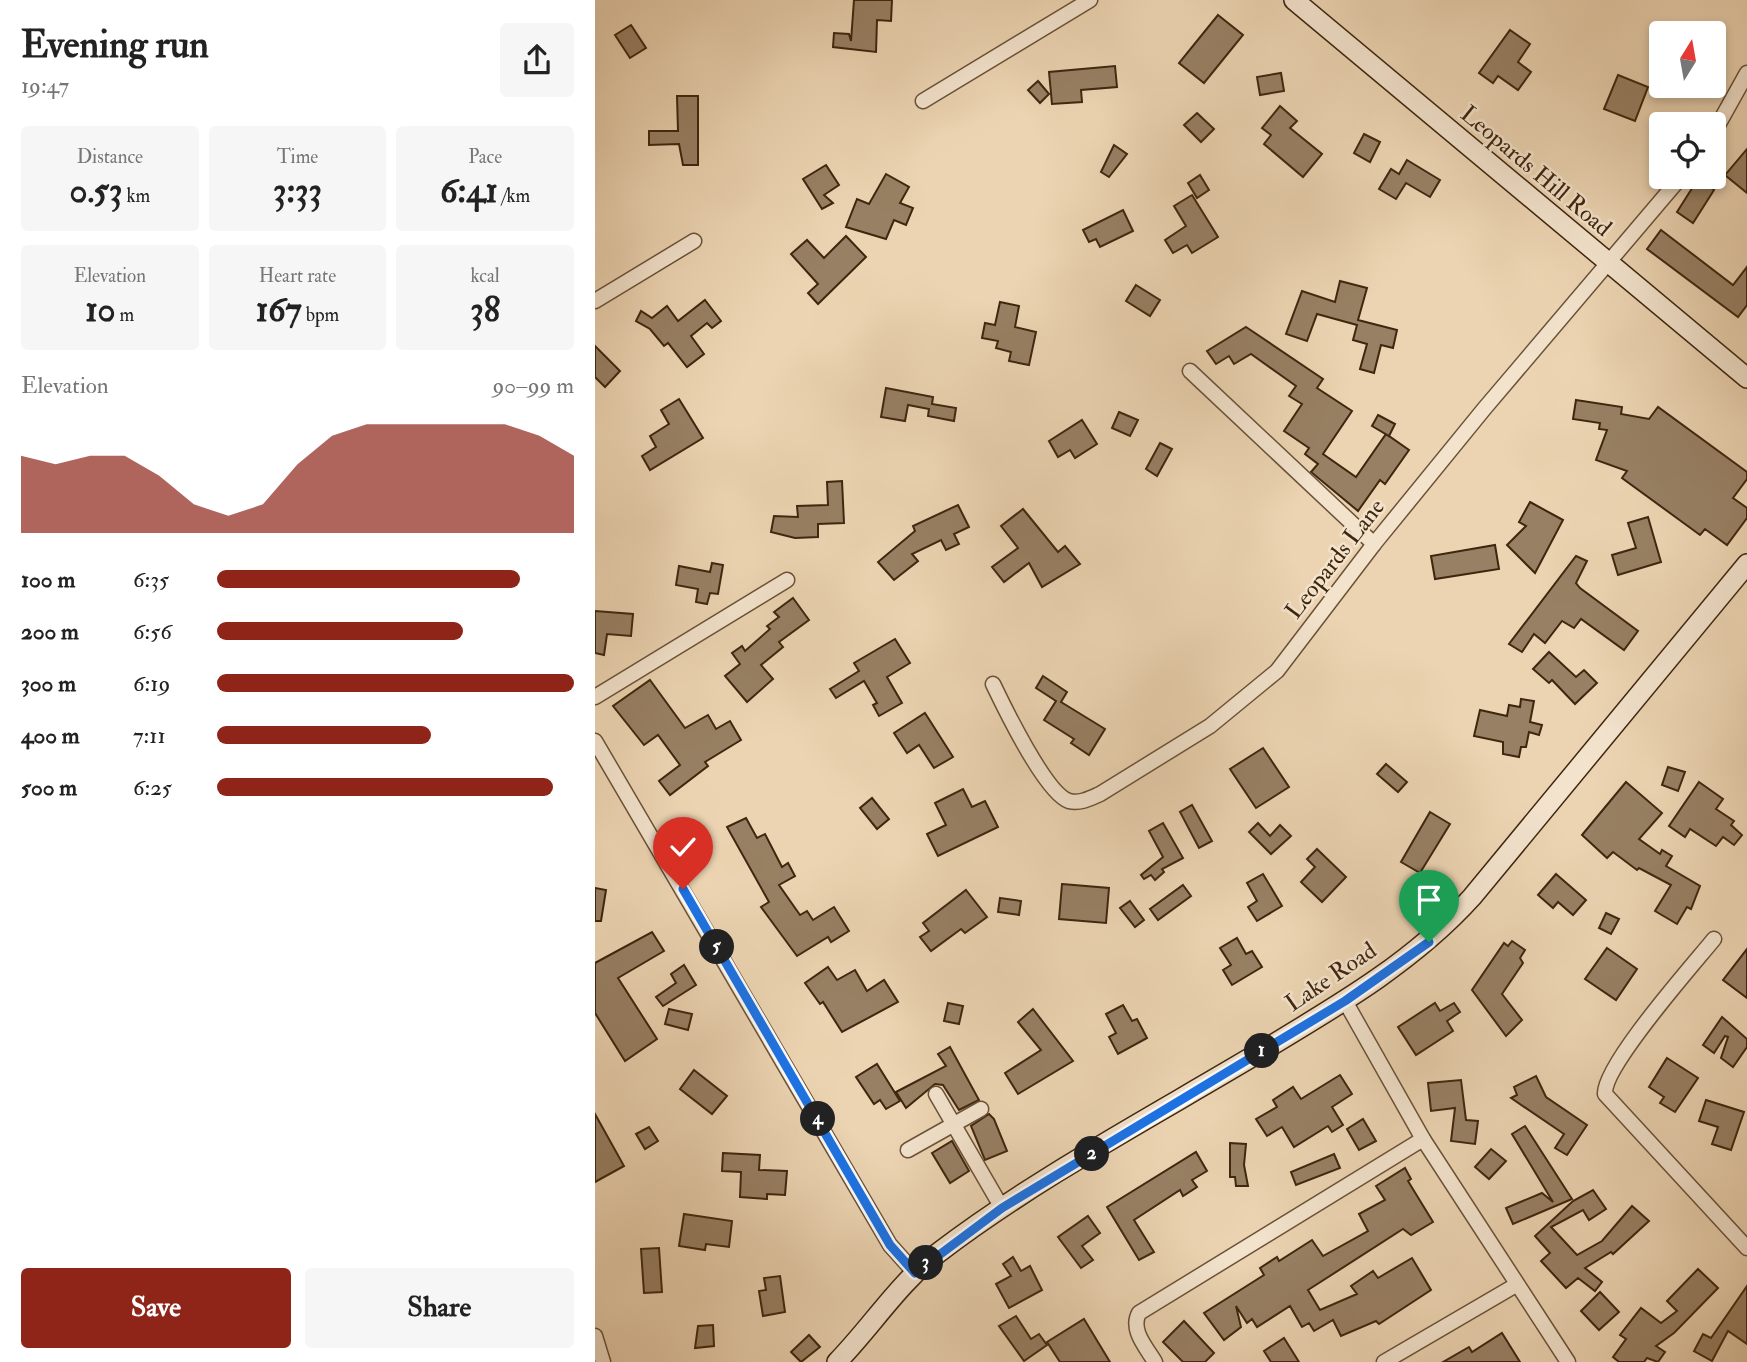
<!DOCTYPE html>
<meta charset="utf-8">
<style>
:root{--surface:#fff;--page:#f6f6f6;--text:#222;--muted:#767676;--accent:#8f2418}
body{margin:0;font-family:"IM FELL Double Pica",serif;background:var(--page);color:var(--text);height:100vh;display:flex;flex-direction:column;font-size:26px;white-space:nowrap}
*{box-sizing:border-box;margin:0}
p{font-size:23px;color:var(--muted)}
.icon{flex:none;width:38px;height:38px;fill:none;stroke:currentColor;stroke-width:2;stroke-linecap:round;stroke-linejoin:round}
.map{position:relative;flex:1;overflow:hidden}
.side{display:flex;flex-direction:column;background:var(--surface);width:595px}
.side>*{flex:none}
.needle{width:46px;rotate:11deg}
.buttons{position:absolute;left:1054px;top:21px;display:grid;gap:14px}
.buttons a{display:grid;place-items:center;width:77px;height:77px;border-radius:7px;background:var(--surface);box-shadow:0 4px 10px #0003;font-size:35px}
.pin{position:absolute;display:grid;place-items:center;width:60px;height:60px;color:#fff;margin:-72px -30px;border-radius:50% 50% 50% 0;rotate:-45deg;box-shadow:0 0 7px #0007}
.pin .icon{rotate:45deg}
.km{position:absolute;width:35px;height:35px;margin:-18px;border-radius:50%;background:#222;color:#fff;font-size:19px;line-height:35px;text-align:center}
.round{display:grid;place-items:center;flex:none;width:74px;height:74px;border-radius:7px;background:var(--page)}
.summary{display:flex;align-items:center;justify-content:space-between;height:119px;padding:0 21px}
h1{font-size:38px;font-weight:700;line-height:52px}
.metrics{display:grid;grid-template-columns:repeat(3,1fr);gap:10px;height:119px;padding:7px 21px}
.metrics div{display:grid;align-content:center;border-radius:7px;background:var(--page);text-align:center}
.metrics b{font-size:35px;font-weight:700}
.metrics small{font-size:19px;font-weight:400}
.metrics p{font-size:19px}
.chart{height:196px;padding:14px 21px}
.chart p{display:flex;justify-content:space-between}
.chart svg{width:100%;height:126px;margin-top:7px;fill:var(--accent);opacity:.7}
.primary-button{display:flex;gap:14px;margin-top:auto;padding:14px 21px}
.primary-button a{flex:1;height:80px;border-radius:7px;background:var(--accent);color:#fff;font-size:28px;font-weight:700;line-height:80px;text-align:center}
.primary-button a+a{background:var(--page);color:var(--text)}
ul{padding:0 21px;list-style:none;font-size:23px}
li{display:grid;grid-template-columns:112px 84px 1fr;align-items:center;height:52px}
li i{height:18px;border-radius:9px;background:var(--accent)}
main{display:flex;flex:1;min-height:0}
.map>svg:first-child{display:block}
</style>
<main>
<section class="side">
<div class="summary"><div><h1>Evening run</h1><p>19:47</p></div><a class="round"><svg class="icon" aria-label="share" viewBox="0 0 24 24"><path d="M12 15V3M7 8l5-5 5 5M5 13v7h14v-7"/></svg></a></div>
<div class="metrics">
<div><p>Distance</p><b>0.53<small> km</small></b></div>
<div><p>Time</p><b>3:33</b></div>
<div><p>Pace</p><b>6:41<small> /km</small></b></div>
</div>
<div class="metrics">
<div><p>Elevation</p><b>10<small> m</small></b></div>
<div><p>Heart rate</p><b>167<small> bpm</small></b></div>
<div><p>kcal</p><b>38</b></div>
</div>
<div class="chart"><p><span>Elevation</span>90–99 m</p>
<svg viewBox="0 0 160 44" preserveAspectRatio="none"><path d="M0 44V17L10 20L20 17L30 17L40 24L50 34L60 38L70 34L80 20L90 10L100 6L110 6L120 6L130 6L140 6L150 10L160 17V44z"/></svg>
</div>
<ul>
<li><b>100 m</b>6:35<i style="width:85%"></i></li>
<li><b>200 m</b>6:56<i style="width:69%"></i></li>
<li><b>300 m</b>6:19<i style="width:100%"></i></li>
<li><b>400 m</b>7:11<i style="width:60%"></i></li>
<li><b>500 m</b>6:25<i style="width:94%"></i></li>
</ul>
<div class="primary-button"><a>Save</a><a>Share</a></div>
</section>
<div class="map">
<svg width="1152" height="1362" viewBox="0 0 1152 1362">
<rect width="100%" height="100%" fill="#ecd4b2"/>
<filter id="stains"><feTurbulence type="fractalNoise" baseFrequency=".00286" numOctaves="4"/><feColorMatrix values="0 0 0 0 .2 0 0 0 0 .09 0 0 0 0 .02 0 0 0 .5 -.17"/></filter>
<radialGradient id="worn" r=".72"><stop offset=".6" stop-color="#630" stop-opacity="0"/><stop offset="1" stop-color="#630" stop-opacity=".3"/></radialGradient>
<!-- building -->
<g fill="#988064" stroke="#3e260f" stroke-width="2">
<polygon points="259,0 297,0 296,21 282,20 281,52 238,47 239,33 254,34 256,41"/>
<polygon points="623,15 648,35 609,83 584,63"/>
<polygon points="36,25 51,48 35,58 20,35"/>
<polygon points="915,30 935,44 923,62 936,72 923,90 903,76 898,83 884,73"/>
<polygon points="520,66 522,87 486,90 487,102 457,104 454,72"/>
<polygon points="686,73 689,91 665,95 662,77"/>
<polygon points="1023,75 1053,87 1040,121 1009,109"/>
<polygon points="443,81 454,94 445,103 433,90"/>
<polygon points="82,96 103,96 103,165 88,165 84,144 54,145 54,131 83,131"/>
<polygon points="685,106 702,121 695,128 727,154 708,177 669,144 676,135 667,128"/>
<polygon points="602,113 619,129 606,142 589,125"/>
<polygon points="769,134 785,142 775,162 759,153"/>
<polygon points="519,145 532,154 514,177 506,172"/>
<polygon points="1152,149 1152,193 1130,175"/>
<polygon points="812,160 845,180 835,197 811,183 801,199 784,189 796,169 804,174"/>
<polygon points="231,165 244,185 229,195 238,203 227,209 208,179"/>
<polygon points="291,174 314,187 305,203 318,208 311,225 299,220 291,239 251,227 262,199 274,204"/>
<polygon points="605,175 614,190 602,198 593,183"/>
<polygon points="1103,179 1119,190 1098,223 1082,212"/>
<polygon points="597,195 623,237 597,253 592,245 578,253 570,240 591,226 579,206"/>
<polygon points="528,210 538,231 505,247 501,239 494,242 488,230"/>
<polygon points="1066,230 1138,285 1152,267 1152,305 1143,317 1052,249"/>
<polygon points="251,236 271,257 223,304 213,293 223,284 196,254 212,240 229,258"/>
<polygon points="745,281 772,288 763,320 802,330 798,348 786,345 779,373 765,369 772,344 758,340 762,325 722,314 712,341 691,334 707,291 740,302"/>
<polygon points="541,285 565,300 555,316 531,301"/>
<polygon points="110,300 126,321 117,328 112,323 96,336 109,354 92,367 73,343 69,346 55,329 41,321 46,311 57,318 72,306 83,321"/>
<polygon points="405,302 424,306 420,327 441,332 434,365 414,361 416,352 401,348 403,341 387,338 390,323 400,325"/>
<polygon points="651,327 728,379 722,388 757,411 728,454 761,477 791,434 814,450 790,484 785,480 763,511 716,472 723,464 710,454 714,448 689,431 707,404 694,396 701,386 656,354 639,364 634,356 621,364 612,351"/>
<polygon points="0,346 25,371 10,387 0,377"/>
<polygon points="291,388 338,397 337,404 361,408 359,421 333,416 334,409 313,405 310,421 286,417"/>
<polygon points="84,399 108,438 55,470 47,456 61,447 55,436 74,424 66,410"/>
<polygon points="981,400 1027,407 1026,414 1054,419 1063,407 1152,472 1152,479 1138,498 1152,508 1152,518 1132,545 1110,529 1105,535 1027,478 1032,471 1001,460 1012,430 1004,429 1005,423 978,419"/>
<polygon points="524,412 543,420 535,436 517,428"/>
<polygon points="783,415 800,424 794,436 777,426"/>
<polygon points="487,420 502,444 480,458 475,450 463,457 454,441"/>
<polygon points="565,443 577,449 562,476 551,469"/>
<polygon points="247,481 249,523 223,524 223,537 200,538 176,532 179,516 203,517 202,506 233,505 232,482"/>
<polygon points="935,502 968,520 940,573 912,545 931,526 924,522"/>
<polygon points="363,505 374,527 359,534 364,544 351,550 346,540 317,554 323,561 299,580 283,562 320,531 318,526"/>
<polygon points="428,509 463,552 470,546 485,564 447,587 434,563 409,582 397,567 423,548 406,526"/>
<polygon points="1053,517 1066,562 1023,575 1017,555 1041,548 1033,523"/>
<polygon points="900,545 904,569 840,579 836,556"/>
<polygon points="981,556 992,561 981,583 985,588 1043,631 1029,650 986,619 979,628 967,621 950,643 939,634 927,652 914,644"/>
<polygon points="117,563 128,565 123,594 115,593 112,604 101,602 103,589 81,585 84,566 115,572"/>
<polygon points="198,598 214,620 184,642 188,647 166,665 178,679 152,702 130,676 145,664 137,653 147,646 150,651 175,629 172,626 184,617 179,612"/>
<polygon points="0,611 38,614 36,636 12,634 9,655 0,653"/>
<polygon points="300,639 315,663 292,677 307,703 284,716 278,705 282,703 269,681 241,698 235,689 264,671 259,663"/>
<polygon points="954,652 981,677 989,670 1002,683 980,704 957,680 954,683 938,669"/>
<polygon points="448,676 472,692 466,702 510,729 494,755 476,743 479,739 449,720 461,701 441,688"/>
<polygon points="55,680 90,728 113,715 121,729 135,721 146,740 110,762 113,766 75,795 64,781 85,765 63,735 49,745 18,706"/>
<polygon points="926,699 939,701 935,722 947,725 944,735 934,732 931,747 926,747 924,757 908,754 908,742 879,736 885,710 912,716 914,705 925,707"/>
<polygon points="330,713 358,757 339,768 324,745 312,753 299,733"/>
<polygon points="668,748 694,787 661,808 635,769"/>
<polygon points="791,764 812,782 803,792 782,774"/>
<polygon points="1073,767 1090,772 1083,791 1067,785"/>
<polygon points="1031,782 1067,813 1044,839 1065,854 1067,850 1077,856 1071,866 1105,886 1096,909 1092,907 1082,924 1060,911 1076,885 1044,868 1042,870 1018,852 1012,858 987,835"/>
<polygon points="1104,782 1128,799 1121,809 1139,821 1136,825 1147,835 1139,845 1128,837 1121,846 1095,829 1090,837 1074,826"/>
<polygon points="368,789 377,807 390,801 403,827 343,856 332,834 351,825 340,803"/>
<polygon points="277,798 294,819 282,829 265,808"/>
<polygon points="597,805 617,841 604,848 585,812"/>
<polygon points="835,812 855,824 825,873 806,862"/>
<polygon points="151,818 162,838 170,834 187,867 193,863 200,876 184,885 205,915 212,911 218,920 239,907 254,931 236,942 233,937 202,956 166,907 174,902 132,827"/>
<polygon points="568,823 588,858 567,869 569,872 560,880 556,875 549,879 546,875 568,857 554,831"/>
<polygon points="663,823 675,836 685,825 696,836 676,854 654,832"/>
<polygon points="722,849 751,877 727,902 706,882 720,867 712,859"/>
<polygon points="668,874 687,906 662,921 653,907 662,901 652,883"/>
<polygon points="961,874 991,900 978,915 963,902 958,908 943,895"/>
<polygon points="467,884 514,888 511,923 464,919"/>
<polygon points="588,885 596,896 563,920 555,909"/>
<polygon points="0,888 11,890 6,921 0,921"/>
<polygon points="371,890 392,917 370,933 366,929 336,951 325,937 334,931 328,923"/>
<polygon points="405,898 426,901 424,915 403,912"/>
<polygon points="535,901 549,920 540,927 525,908"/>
<polygon points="1011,913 1024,919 1016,934 1004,928"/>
<polygon points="57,932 69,951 23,978 62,1039 30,1061 0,1013 0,963"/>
<polygon points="642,938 651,954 657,951 667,967 637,985 628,970 636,965 625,948"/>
<polygon points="917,941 930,950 925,958 928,963 907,994 927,1020 911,1036 877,990 909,943 913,946"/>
<polygon points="1012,948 1042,969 1021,1000 990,979"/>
<polygon points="1152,949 1152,998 1128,980"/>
<polygon points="89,965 101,985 68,1006 61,997 81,983 76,974"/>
<polygon points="233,967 242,980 260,970 272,991 289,980 303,1002 247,1032 228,1002 225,1004 210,983"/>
<polygon points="353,1003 368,1006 364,1024 349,1021"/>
<polygon points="840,1003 845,1011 859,1003 865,1012 852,1021 858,1031 821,1055 803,1027"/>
<polygon points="528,1005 537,1021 542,1019 552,1038 523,1054 514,1037 521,1033 511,1014"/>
<polygon points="74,1009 97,1014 93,1030 70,1024"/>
<polygon points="438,1009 478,1061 423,1094 410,1073 446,1050 423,1022"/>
<polygon points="1127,1017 1152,1039 1152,1047 1138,1067 1126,1058 1133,1037 1130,1036 1119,1053 1108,1045"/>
<polygon points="355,1047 384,1100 364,1110 348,1085 340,1084 311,1108 301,1092 351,1066 343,1054"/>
<polygon points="1072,1058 1103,1078 1080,1112 1065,1103 1069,1097 1054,1087"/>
<polygon points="282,1064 305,1101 291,1109 285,1100 279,1104 261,1077"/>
<polygon points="99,1070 132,1096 117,1114 85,1089"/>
<polygon points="745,1075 757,1094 737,1107 748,1125 737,1132 733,1126 699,1147 687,1127 672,1136 661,1119 682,1107 678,1100 698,1087 706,1099"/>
<polygon points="941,1076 951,1097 992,1125 972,1155 960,1148 969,1134 916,1098 922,1095 919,1087"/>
<polygon points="866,1080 871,1120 883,1121 880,1144 856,1141 860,1108 836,1111 833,1083"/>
<polygon points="1111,1100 1149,1112 1136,1150 1117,1144 1123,1127 1104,1121"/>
<polygon points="0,1114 29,1166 0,1182"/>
<polygon points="394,1114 399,1119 412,1151 390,1160 376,1126"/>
<polygon points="768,1119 781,1141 764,1150 752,1129"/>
<polygon points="930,1126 977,1199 918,1224 911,1208 947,1193 958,1202 917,1134"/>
<polygon points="54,1127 63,1141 50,1149 41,1134"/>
<polygon points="357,1141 374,1171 355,1183 337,1153"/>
<polygon points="635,1143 651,1144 649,1165 653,1186 641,1186 640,1177 635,1177"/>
<polygon points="896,1149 911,1161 894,1179 880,1167"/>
<polygon points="601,1152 612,1171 597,1180 602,1187 588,1196 585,1190 539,1220 559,1252 544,1260 512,1207"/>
<polygon points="128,1153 165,1155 164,1170 192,1171 190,1195 172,1194 172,1199 145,1197 146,1172 127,1171"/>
<polygon points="739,1154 745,1168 701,1185 696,1172"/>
<polygon points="810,1168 816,1179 813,1181 838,1222 816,1235 808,1229 713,1290 725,1310 762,1294 756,1286 778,1271 783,1278 817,1258 836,1290 784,1324 781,1321 746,1336 738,1320 719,1331 714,1323 707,1327 695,1306 662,1327 657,1319 652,1323 641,1306 646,1327 629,1340 609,1313 669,1275 665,1268 682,1257 684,1261 717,1240 728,1256 773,1231 764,1214 790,1200 781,1186"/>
<polygon points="998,1190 1011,1209 994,1220 988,1210 956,1227 982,1255 1007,1241 1037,1206 1054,1221 1018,1254 1016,1252 990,1268 1007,1282 1000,1291 983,1278 971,1288 946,1261 955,1253 940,1236 978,1201"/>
<polygon points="89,1214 137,1221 134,1247 111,1244 110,1250 84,1246"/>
<polygon points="493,1216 505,1233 487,1246 498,1260 486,1268 463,1237"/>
<polygon points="64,1248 67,1292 49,1293 46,1249"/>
<polygon points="418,1257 426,1271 435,1266 447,1290 414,1308 401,1284 416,1276 408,1264"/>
<polygon points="1103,1269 1123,1288 1079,1333 1061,1346 1070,1352 1063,1362 1052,1358 1049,1362 1024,1362 1018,1357 1031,1339 1025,1335 1046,1308 1066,1323 1082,1311 1072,1301"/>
<polygon points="185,1276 190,1312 168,1316 164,1291 171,1290 169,1278"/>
<polygon points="1152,1286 1152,1344 1133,1331 1117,1361 1099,1351 1108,1334 1116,1338"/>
<polygon points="1005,1292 1024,1312 1004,1330 986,1311"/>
<polygon points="421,1316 436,1339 444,1334 452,1345 429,1361 404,1326"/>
<polygon points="489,1319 515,1362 465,1362 452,1342"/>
<polygon points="589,1321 619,1353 610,1362 588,1362 568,1342"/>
<polygon points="118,1325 119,1346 100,1348 103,1326"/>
<polygon points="907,1333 925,1362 848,1362 874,1347 877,1352"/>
<polygon points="214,1335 225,1347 206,1362 196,1352"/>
<polygon points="689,1338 704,1362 676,1362 669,1351"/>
</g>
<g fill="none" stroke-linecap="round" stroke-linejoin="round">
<defs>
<g id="street">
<polyline points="328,101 495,0"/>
<polyline points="1118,134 1152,73"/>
<polyline points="0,301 99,241"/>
<polyline points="595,371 779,544"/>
<path d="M398,684C409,707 451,794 474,801C485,804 496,798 505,794L615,726L682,671L779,544L889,409L1086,177"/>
<polyline points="0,697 192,580"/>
<polyline points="0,741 295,1245 320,1273"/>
<path d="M1119,939C1098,965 1008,1066 1010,1094L1152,1248"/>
<polyline points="750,1001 828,1139 973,1362"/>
<polyline points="341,1094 407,1208"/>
<polyline points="313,1150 386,1109"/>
<polyline points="0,1336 8,1362"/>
<path d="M560,1362C551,1347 535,1330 544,1313L828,1139"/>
<polyline points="789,1362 921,1285"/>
</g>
<g id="secondary">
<polyline points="699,0 1152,378"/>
<path d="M242,1362C277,1326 303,1284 343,1253C447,1174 566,1112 677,1045C749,1002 821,959 877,897L1152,564"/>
</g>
</defs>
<!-- street casing -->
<use href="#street" stroke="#6a5238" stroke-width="17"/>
<!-- secondary casing -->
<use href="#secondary" stroke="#3e260f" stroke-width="22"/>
<!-- street -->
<use href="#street" stroke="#f3e3cd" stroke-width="14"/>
<!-- secondary -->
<use href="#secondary" stroke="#f3e3cd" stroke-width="19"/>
</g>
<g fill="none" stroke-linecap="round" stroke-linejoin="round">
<defs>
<polyline id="route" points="88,889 295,1245 320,1273 407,1208 750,1001 834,942"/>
</defs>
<!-- route casing -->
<use href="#route" stroke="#fff" stroke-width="14"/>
<!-- route -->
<use href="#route" stroke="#1a73e8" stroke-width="9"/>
</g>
<g text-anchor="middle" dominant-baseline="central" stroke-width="5" stroke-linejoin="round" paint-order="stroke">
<!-- street labels -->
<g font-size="24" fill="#3e260f" stroke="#f3e3cd">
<text transform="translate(941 171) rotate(40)">Leopards Hill Road</text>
<text transform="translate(740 559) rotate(-52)">Leopards Lane</text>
<text transform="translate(736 977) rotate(-34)">Lake Road</text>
</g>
</g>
<rect width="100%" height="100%" filter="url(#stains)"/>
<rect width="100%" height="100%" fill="url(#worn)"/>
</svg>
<div class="buttons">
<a><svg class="needle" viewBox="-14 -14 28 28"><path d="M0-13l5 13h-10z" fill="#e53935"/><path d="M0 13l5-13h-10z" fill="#767676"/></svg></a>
<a><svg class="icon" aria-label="locate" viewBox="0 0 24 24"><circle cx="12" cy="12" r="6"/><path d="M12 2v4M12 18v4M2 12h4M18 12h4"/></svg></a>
</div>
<div class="pin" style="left:834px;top:942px;background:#1e9e55"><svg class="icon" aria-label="arrive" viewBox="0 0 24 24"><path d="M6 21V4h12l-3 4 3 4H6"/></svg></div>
<div class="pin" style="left:88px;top:889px;background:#d93025"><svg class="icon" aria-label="check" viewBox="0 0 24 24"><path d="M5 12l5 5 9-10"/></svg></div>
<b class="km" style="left:667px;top:1051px">1</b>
<b class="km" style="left:497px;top:1154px">2</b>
<b class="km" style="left:331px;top:1263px">3</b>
<b class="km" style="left:223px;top:1119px">4</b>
<b class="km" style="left:122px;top:947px">5</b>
</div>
</main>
